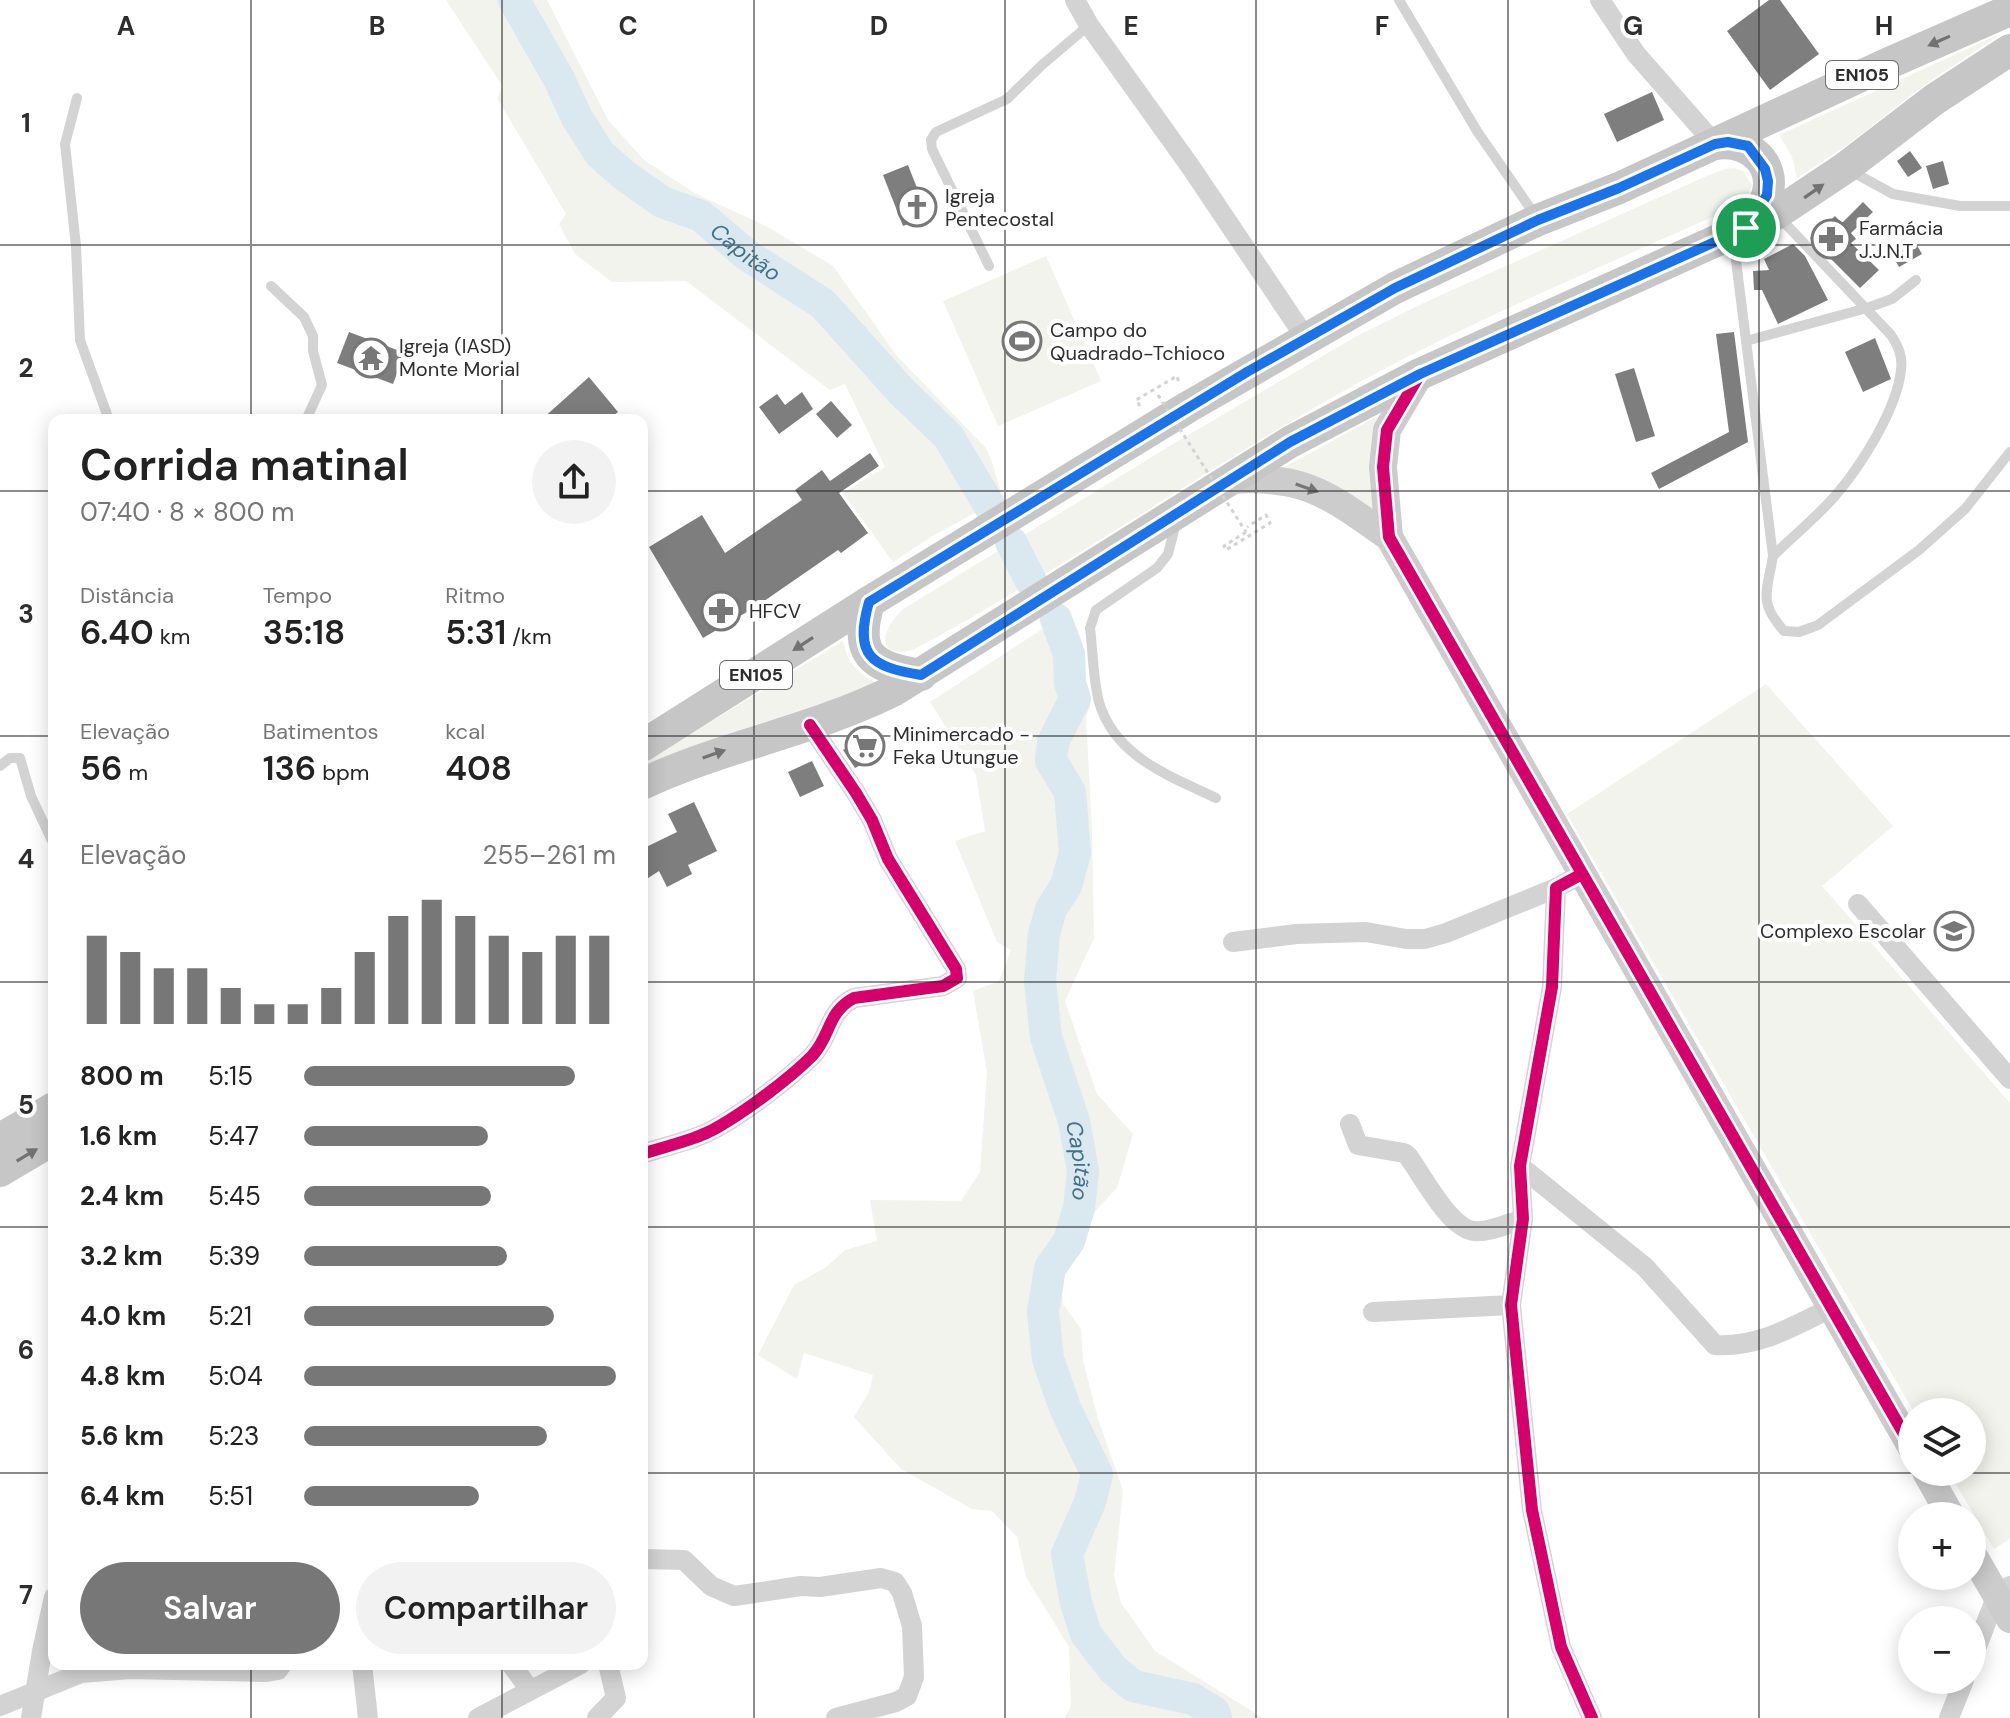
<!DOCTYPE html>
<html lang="pt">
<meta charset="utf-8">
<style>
:root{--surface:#fff;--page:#f2f2f2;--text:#222;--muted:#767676;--accent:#777}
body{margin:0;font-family:"DM Sans",sans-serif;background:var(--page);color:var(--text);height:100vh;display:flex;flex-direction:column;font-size:30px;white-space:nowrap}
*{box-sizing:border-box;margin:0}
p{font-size:26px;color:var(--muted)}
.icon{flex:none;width:44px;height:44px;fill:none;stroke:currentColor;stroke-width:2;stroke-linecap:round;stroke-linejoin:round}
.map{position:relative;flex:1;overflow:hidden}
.details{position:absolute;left:48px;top:414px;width:600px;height:1256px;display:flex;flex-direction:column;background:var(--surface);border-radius:16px;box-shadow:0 4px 20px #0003}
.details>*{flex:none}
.controls{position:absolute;left:1898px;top:1398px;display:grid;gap:16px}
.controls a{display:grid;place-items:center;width:88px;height:88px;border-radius:50%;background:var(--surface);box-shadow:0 4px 20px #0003;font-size:40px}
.pin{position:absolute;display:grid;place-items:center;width:68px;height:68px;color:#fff;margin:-34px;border:4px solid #fff;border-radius:50%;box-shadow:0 2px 8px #0007}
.round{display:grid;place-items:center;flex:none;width:84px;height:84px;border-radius:42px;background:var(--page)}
.head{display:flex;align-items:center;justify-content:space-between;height:136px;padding:0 32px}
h1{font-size:44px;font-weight:600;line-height:60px}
.stats{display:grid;grid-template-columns:repeat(3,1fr);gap:12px;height:136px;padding:8px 32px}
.stats div{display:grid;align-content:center}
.stats b{font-size:34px;font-weight:600}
.stats small{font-size:22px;font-weight:400}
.stats p{font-size:22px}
.chart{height:224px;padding:16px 32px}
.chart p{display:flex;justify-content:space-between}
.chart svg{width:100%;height:144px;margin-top:8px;stroke:var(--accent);stroke-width:6}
.button{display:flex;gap:16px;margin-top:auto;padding:16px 32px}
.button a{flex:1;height:92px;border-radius:48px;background:var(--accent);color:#fff;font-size:32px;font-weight:600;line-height:92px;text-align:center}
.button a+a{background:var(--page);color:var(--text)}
ul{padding:0 32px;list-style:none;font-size:26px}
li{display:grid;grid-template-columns:128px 96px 1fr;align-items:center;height:60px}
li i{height:20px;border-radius:10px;background:var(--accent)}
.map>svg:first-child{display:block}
</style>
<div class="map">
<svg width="2010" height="1718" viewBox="0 0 2010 1718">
<rect width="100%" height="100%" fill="#fff"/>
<!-- green -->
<g fill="#f1f3ec">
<path d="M446,0H547L608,120L644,160L696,194L766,226L833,266L897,356L985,447C995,463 995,480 1004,497L931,537L893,562L843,493L885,467L845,384L830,390L686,281L612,282L575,254L559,224L566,214L497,98L503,87Z"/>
<polygon points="2002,33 1923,86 1850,143 1797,178 1792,157 1779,135"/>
<path d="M1734,168L1743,171L1752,185L1747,199L1736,206C1610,264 1480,316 1358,383C1207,467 1065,568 913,650C872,659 883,628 903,609L1168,447L1355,337L1430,300L1709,175L1725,169Z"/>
<polygon points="1046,256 1101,381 998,426 943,301"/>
<path d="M1378,416C1369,454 1369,481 1378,519L1279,470Z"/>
<polygon points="1069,612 1090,706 1086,717 1092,829 1094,938 1065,1001 1097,1094 1133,1134 1117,1188 1086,1221 1060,1272 1063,1304 1081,1329 1083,1360 1098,1419 1123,1490 1114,1576 1121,1603 1155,1651 1263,1718 1064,1718 1071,1706 1069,1647 1026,1577 1017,1537 992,1511 972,1509 901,1469 854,1417 869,1392 873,1375 804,1353 797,1379 758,1355 794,1285 825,1268 845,1250 877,1241 870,1200 961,1201 980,1172 987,1072 973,991 999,981 1011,950 997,942 955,841 985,831 976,775 930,702"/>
<path d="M843,641C848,664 858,674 879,684L722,736L642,769V764Z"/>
<polygon points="1766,684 1893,826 1822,886 2010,1103 2010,1539 1994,1549 1949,1472 1972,1472 1972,1412 1914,1412 1567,814"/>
</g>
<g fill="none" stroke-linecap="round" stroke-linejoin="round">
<!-- river -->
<g stroke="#dae8f0" stroke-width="32">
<path id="s1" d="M514,0L559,79L577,118L600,154L624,175L662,202L701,216L747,255L823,304L902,392L948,436L989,505"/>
<polyline points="1011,542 1031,581"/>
<path id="s2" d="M1056,619L1069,654L1070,683L1075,699L1053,742L1051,761L1070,792L1075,853L1066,886L1051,909L1044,934L1040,981L1046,1037L1074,1121L1083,1171L1079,1208L1069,1241L1050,1268L1043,1312L1048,1359L1065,1408L1097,1474L1090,1502L1067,1554L1076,1603L1086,1634L1113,1669L1133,1686L1193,1699L1214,1712L1216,1718"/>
</g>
</g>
<!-- building -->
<g fill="#7e7e7e">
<polygon points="1769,0 1780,0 1819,54 1770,90 1727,31"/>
<polygon points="1652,92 1664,120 1617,142 1604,114"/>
<polygon points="1910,151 1922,168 1908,177 1897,161"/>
<polygon points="1943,161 1949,184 1933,189 1926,166"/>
<polygon points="908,165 928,216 903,226 883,175"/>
<polygon points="1863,202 1873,212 1851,233 1856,239 1851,243 1879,270 1860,288 1810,238 1835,216 1842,223"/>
<polygon points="1914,240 1922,254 1899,267 1891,253"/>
<polygon points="1793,244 1805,256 1828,300 1778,324 1762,290 1754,290 1753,271 1769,270 1764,259"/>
<polygon points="349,332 405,353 393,384 337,363"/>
<polygon points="1734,332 1748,442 1659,489 1651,473 1729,432 1716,334"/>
<polygon points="1875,338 1891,379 1863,392 1845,352"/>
<polygon points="1634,368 1655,436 1636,442 1615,374"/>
<polygon points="589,377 618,412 608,420 541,420"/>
<polygon points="802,392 813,409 779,434 759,407 777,394 785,405"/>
<polygon points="831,401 852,425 837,438 816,414"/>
<polygon points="870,453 879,466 839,493 868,533 841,553 838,550 757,606 703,638 649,547 702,515 725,553 802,500 795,490 822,470 830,481"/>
<polygon points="867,737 878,756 855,768 843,750"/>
<polygon points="812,761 824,786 800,797 788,772"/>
<polygon points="694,802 717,851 688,865 692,874 667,887 659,871 642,882 642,849 677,832 668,814"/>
</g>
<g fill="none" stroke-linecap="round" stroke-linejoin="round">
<!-- path -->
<g stroke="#d3d3d3" stroke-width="3" stroke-dasharray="4 4" stroke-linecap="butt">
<polyline points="1140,406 1136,400 1177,376 1179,383"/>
<polyline points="1246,532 1224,546 1226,550 1270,523 1266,515 1247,527"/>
</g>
<!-- lane -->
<g stroke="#d3d3d3" stroke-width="10">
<polyline points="1399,0 1477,131 1537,218"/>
<polyline points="77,98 65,144 76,246 80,340 109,420"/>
<polyline points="1851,171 1893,194 1960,206 2010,206"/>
<path d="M1733,237L1773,556C1767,592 1758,602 1784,631L1799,632L1818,625L1919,550L1965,509L2010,452"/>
<polyline points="989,266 932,149 931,140 936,132 1007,99 1042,65 1089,25"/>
<polyline points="271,286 304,317 313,336 313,351 322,385 306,420"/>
<polyline points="1746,341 1867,308 1892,299 1916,280"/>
<path d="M1176,523L1168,554L1157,568L1096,610L1090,628C1093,652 1093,679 1099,702C1115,757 1170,776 1216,798"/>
<path d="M1773,556C1793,536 1817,517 1835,496C1861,466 1897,409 1901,370C1903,356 1898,346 1891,335L1779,217"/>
<polyline points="0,766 10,758 20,758 31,796 54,845"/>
</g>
<!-- street -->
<g stroke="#d3d3d3" stroke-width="20">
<polyline points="1075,0 1089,25 1190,166 1305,337"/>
<polyline points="1600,0 1636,54 1715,144"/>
<polyline points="1582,874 1556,888 1552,987 1520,1166 1523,1219 1511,1305 1532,1510 1561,1647 1592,1718"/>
<polyline points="1858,904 2010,1079"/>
<polyline points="1233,942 1296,934 1366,932 1406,939 1425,939 1446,933 1556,888"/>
<path d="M1350,1124L1358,1145L1404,1153L1408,1156C1422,1175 1449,1228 1474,1231C1488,1233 1509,1223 1523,1219"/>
<path d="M642,1154C666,1146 696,1140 718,1127C746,1111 789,1079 812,1056C831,1036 827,1012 854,998L943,986L957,978L956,969L888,859L872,820L856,793L810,725"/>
<path d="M1520,1166L1645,1267L1715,1345C1759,1348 1793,1326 1831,1308"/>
<polyline points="1373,1312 1511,1305"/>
<polyline points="642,1559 684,1560 711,1586 734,1596 801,1586 820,1587 881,1578 895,1582 902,1593 912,1626 914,1677 907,1696 896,1702 836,1718"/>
<polyline points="1972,1659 1997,1595 2010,1586"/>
<polyline points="362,1664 368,1718"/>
<polyline points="511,1664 530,1690"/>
<polyline points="0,1706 81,1673 130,1669 266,1672 278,1670 282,1664"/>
<polyline points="31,1718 42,1651 54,1597"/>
<polyline points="478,1718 581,1664"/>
<polyline points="597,1718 616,1698 608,1664"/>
<polyline points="1949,1718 1964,1680"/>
</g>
<!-- secondary -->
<g stroke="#ccc" stroke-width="28">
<polyline points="1420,374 1387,430 1383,467 1389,537 1912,1448"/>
<path d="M1231,480C1308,475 1329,496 1389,537"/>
<polyline points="1926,1472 1951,1516"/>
<polyline points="1972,1553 2010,1619"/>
</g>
<!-- primary -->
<g stroke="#c6c6c6" stroke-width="32">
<path d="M1715,144C1747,139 1777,162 1767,196C1763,208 1753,219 1746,228"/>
<path d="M869,602C854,654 870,667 921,675"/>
<polyline points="642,746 869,602 1188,407 1395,288 1538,220 1619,188 1889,63 2010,10"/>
<path d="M642,784C723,746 812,731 893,691L1290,442L1420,374L1776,214L1845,168L1935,99L2010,50"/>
<polyline points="0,1139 54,1108"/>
<polyline points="0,1171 54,1139"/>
</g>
<!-- path-bridge -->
<polyline stroke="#d3d3d3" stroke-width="3" stroke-dasharray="4 4" stroke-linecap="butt" points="1158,395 1246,532"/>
<defs>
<g id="cycleway">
<polyline points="1420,374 1387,430 1383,467 1389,537 1912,1448"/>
<polyline points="1582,874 1556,888 1552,987 1520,1166 1523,1219 1511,1305 1532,1510 1561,1647 1592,1718"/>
<path d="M642,1154C666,1146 696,1140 718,1127C746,1111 789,1079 812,1056C831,1036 827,1012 854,998L943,986L957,978L956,969L888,859L872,820L856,793L810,725"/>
</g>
</defs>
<!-- cycleway casing -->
<use href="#cycleway" stroke="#fff" stroke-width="17"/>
<!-- cycleway -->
<use href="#cycleway" stroke="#d6006c" stroke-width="12"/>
</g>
<!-- one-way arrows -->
<defs><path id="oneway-solid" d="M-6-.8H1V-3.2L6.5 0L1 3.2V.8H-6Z" transform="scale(2)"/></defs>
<g fill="#727272">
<use href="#oneway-solid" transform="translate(1939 41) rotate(156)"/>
<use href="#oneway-solid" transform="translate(1814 191) rotate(-35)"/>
<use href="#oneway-solid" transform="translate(803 644) rotate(147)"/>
<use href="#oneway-solid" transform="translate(714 754) rotate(-19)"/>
<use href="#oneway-solid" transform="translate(27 1155) rotate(-31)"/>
</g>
<use fill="#757575" href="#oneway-solid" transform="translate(1307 488) rotate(19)"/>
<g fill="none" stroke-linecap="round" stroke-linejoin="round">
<defs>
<path id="route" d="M1728,142L1748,146L1765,169L1768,181L1767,195L1746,228L1420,374L1290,442L921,675C870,667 854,655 869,602L1247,372L1395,288L1538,220L1619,188L1715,144Z"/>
</defs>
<!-- route casing -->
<use href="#route" stroke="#fff" stroke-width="16"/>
<!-- route -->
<use href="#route" stroke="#1a73e8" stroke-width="10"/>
</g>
<!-- grid -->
<path fill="none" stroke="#2e2e2e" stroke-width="2" stroke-opacity="0.55" d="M251,0V420M502,0V420M754,0V1718M1005,0V1718M1256,0V1718M1508,0V1718M1759,0V1718M0,245H2010M0,491H54M642,491H2010M0,736H54M642,736H2010M0,982H54M642,982H2010M0,1227H54M642,1227H2010M0,1473H54M642,1473H2010M251,1664V1718M502,1664V1718"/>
<!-- icons -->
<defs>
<symbol id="church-ring" viewBox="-11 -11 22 22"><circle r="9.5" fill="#fff" stroke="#777" stroke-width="1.5"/><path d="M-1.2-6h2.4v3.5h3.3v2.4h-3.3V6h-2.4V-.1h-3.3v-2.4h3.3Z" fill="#777"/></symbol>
<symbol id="pharmacy-ring" viewBox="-11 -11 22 22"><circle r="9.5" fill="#fff" stroke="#777" stroke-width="1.5"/><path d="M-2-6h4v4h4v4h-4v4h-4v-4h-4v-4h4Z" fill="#777"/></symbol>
<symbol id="stadium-ring" viewBox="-11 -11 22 22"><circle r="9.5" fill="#fff" stroke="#777" stroke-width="1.5"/><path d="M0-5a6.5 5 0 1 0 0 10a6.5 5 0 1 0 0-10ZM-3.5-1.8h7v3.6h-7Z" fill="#777"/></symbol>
<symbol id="temple-ring" viewBox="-11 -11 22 22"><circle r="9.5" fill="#fff" stroke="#777" stroke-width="1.5"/><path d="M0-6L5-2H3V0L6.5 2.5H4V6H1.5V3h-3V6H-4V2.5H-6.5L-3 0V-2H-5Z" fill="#777"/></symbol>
<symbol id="supermarket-ring" viewBox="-11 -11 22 22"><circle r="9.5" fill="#fff" stroke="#777" stroke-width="1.5"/><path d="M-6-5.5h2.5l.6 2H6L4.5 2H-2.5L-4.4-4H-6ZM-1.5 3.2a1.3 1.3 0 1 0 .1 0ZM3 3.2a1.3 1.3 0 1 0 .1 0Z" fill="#777"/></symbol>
<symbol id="school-ring" viewBox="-11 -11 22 22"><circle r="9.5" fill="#fff" stroke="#777" stroke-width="1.5"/><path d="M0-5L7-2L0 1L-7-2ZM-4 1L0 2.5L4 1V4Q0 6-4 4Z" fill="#777"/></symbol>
</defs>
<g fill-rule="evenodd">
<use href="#church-ring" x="895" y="185" width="44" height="44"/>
<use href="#pharmacy-ring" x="1809" y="217" width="44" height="44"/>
<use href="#stadium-ring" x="1000" y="319" width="44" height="44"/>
<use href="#temple-ring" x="349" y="336" width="44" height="44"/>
<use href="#pharmacy-ring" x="699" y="589" width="44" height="44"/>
<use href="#supermarket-ring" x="843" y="724" width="44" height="44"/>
<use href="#school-ring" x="1932" y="909" width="44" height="44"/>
</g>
<g text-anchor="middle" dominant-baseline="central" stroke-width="8" stroke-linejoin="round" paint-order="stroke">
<!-- shield labels -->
<g fill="#fff" stroke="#6d6d6d" stroke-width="2">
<rect x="1826" y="61" width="72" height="28" rx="6"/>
<rect x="720" y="661" width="72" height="28" rx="6"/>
</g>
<g font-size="18" font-weight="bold" fill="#2e2e2e">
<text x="1862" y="75">EN105</text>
<text x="756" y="675">EN105</text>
</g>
<!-- poi labels -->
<g font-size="20" fill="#2e2e2e" stroke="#fff" text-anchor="start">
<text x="945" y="196">Igreja<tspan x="945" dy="23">Pentecostal</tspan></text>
<text x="1859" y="228">Farmácia<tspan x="1859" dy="23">J.J.N.T</tspan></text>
<text x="1050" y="330">Campo do<tspan x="1050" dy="23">Quadrado-Tchioco</tspan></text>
<text x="399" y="346">Igreja (IASD)<tspan x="399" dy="23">Monte Morial</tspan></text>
<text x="749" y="611">HFCV</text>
<text x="893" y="734">Minimercado -<tspan x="893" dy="23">Feka Utungue</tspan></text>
<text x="1926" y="931" text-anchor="end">Complexo Escolar</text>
</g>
<!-- water labels -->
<g font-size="22" font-style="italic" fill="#42728a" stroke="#fff">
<text stroke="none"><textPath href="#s1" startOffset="354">Capitão</textPath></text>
<text stroke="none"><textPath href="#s2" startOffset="568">Capitão</textPath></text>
</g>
</g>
<g font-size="26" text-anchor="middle" font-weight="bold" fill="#2e2e2e" stroke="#fff" stroke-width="8" stroke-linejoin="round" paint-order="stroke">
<text x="126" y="35">A</text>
<text x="377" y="35">B</text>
<text x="628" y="35">C</text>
<text x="879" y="35">D</text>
<text x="1131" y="35">E</text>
<text x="1382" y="35">F</text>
<text x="1633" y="35">G</text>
<text x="1884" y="35">H</text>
<text x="26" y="132">1</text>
<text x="26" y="377">2</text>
<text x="26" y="623">3</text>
<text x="26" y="868">4</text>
<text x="26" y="1114">5</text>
<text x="26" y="1359">6</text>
<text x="26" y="1604">7</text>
</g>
</svg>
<div class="controls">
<a><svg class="icon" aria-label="layers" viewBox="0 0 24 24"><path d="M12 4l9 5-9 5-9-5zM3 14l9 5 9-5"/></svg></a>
<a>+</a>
<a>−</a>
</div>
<div class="pin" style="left:1746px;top:228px;background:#1e9e55"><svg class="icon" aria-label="arrive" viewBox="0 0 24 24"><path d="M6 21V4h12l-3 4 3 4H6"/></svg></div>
<section class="details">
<div class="head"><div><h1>Corrida matinal</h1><p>07:40 · 8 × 800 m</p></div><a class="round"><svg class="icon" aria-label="share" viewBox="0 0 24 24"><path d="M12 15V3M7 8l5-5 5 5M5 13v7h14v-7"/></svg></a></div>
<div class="stats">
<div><p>Distância</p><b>6.40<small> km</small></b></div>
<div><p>Tempo</p><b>35:18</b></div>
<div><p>Ritmo</p><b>5:31<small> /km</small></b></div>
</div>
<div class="stats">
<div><p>Elevação</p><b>56<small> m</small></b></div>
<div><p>Batimentos</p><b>136<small> bpm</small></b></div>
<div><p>kcal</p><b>408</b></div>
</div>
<div class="chart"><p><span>Elevação</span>255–261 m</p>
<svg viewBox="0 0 160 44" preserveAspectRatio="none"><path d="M5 44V17M15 44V22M25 44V27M35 44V27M45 44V33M55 44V38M65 44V38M75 44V33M85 44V22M95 44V11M105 44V6M115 44V11M125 44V17M135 44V22M145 44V17M155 44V17"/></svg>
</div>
<ul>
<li><b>800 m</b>5:15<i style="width:87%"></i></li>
<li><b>1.6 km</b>5:47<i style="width:59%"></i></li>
<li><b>2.4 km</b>5:45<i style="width:60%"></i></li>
<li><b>3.2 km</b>5:39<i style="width:65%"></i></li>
<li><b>4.0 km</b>5:21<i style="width:80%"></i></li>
<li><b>4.8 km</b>5:04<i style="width:100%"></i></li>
<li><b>5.6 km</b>5:23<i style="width:78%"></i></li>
<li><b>6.4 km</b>5:51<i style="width:56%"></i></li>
</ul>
<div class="button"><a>Salvar</a><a>Compartilhar</a></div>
</section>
</div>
